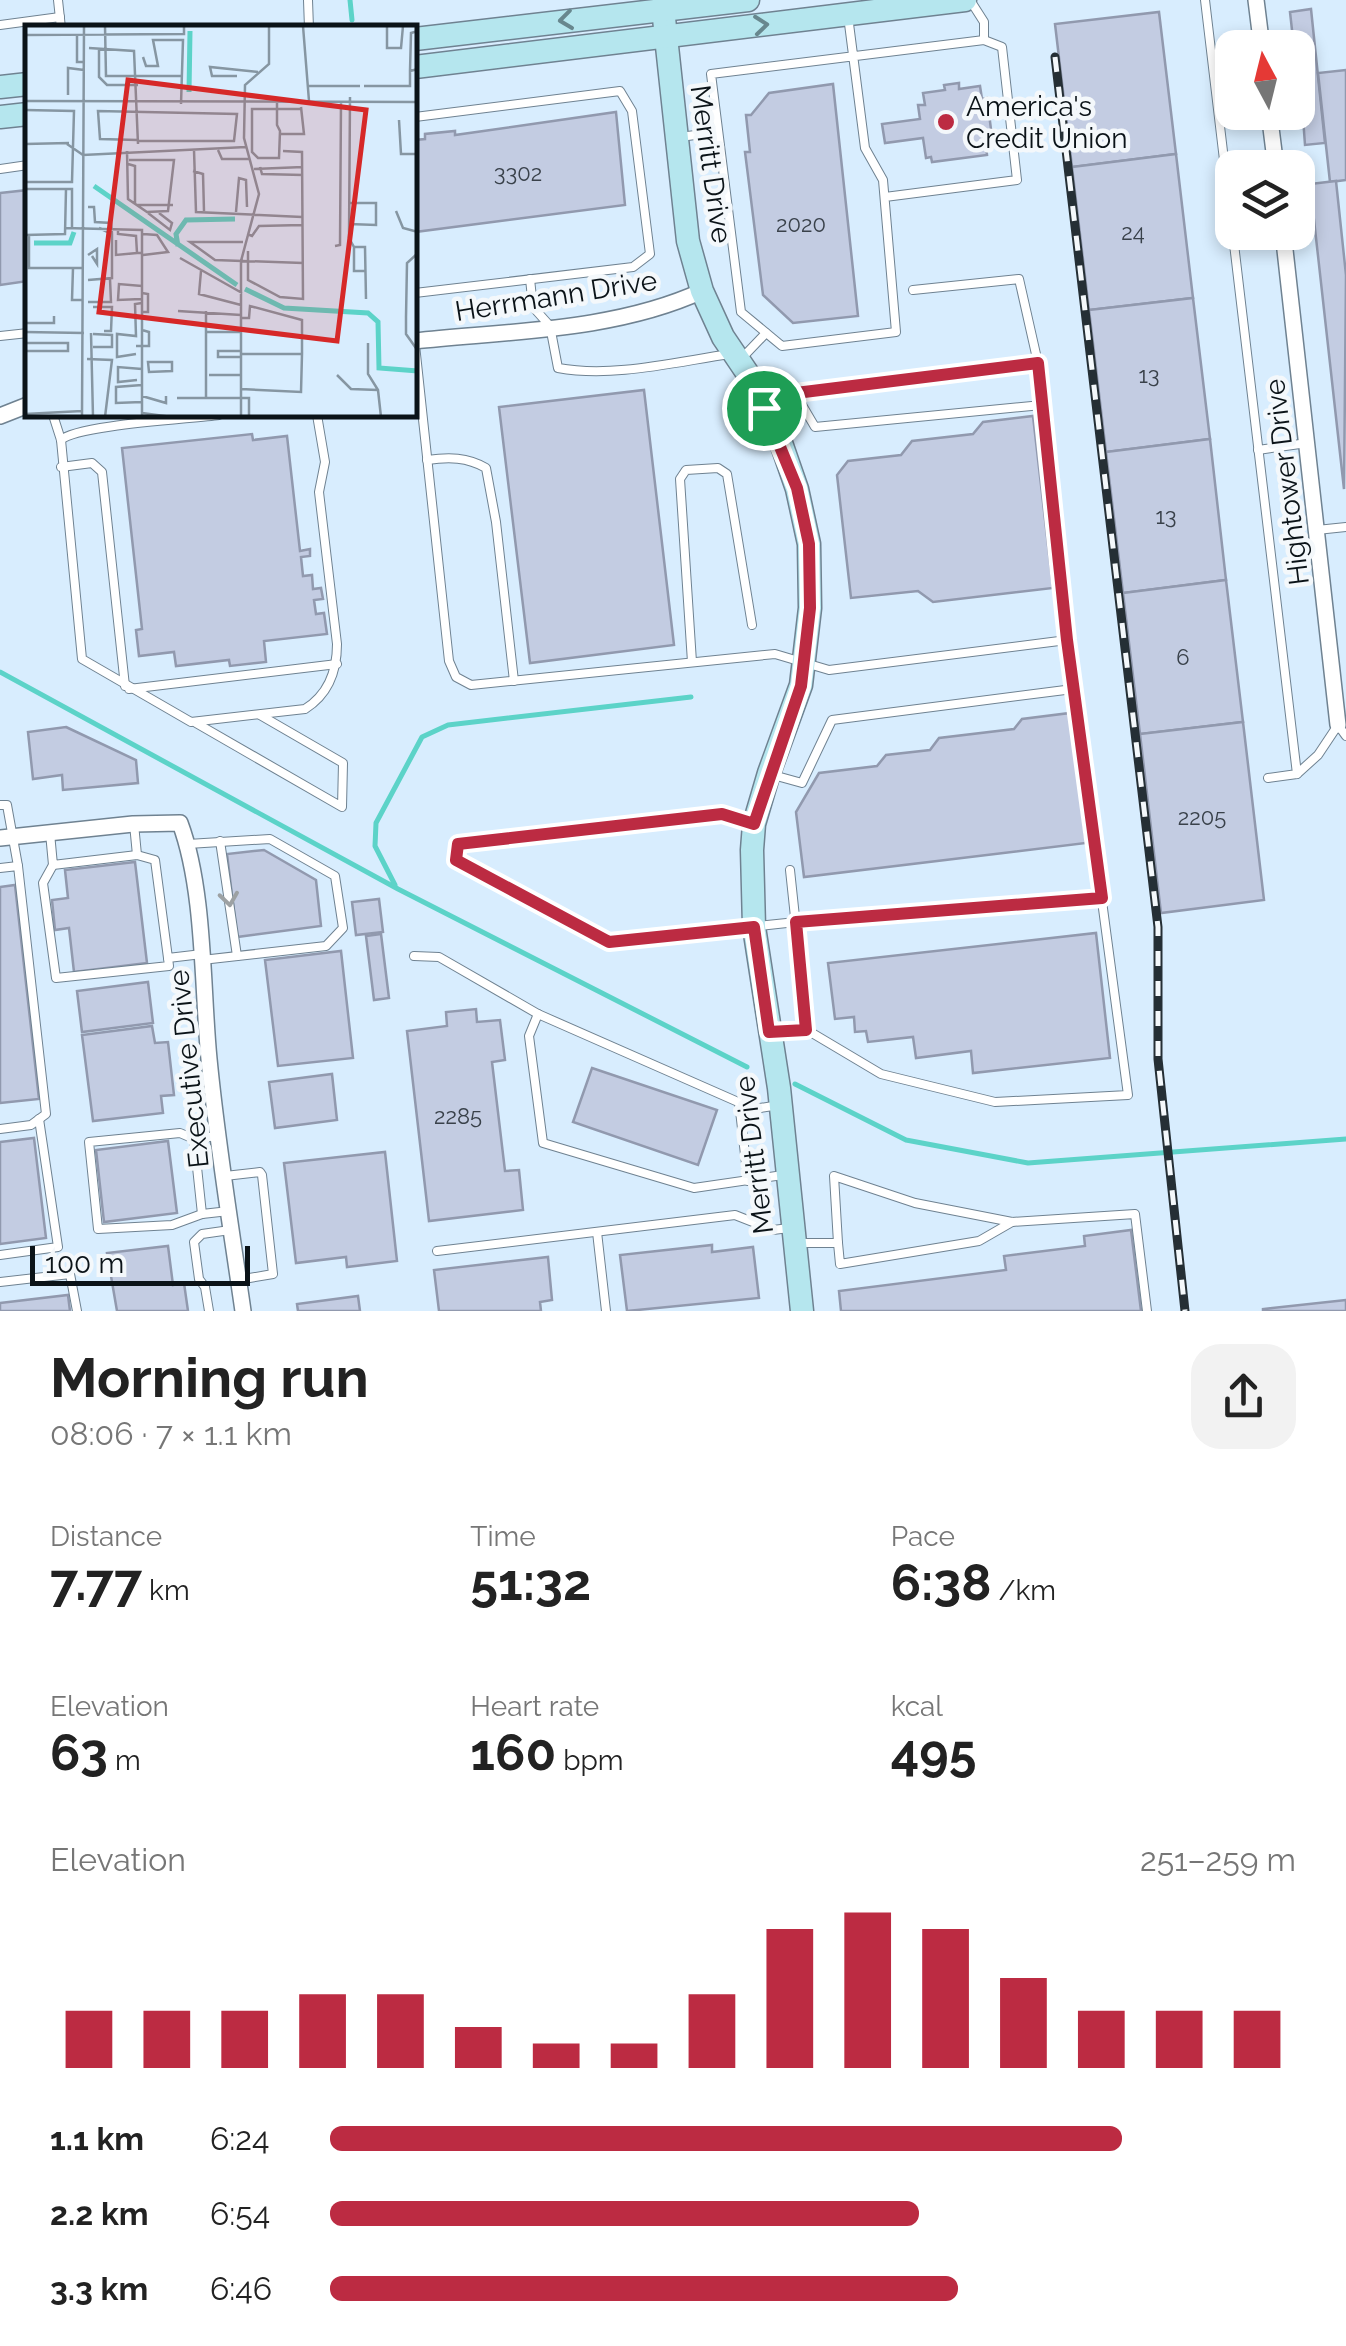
<!DOCTYPE html>
<meta charset="utf-8">
<style>
:root{--surface:#fff;--page:#f2f2f2;--text:#222;--muted:#767676;--accent:#bc2b42}
body{margin:0;font-family:Raleway,sans-serif;background:var(--page);color:var(--text);height:100vh;display:flex;flex-direction:column;font-size:38px;white-space:nowrap}
*{box-sizing:border-box;margin:0}
p{font-size:32px;color:var(--muted)}
.icon{flex:none;width:55px;height:55px;fill:none;stroke:currentColor;stroke-width:2;stroke-linecap:round;stroke-linejoin:round}
.map{position:relative;height:1311px;overflow:hidden}
.drawer{display:flex;flex-direction:column;background:var(--surface);flex:1}
.drawer>*{flex:none}
.needle{width:65px;rotate:353deg}
.fabs{position:absolute;left:1215px;top:30px;display:grid;gap:20px}
.fabs a{display:grid;place-items:center;width:100px;height:100px;border-radius:20px;background:var(--surface);box-shadow:0 5px 15px #0003;font-size:50px}
.scale{position:absolute;left:30px;bottom:25px;width:220px;box-sizing:border-box;padding-left:10px;border:5px solid #0b1318;border-top:0;font-size:28px;line-height:35px;white-space:nowrap;color:#0b1318;-webkit-text-stroke:8px #f4f8fb;paint-order:stroke}
.pin{position:absolute;display:grid;place-items:center;width:85px;height:85px;color:#fff;margin:-42px;border:5px solid #fff;border-radius:50%;box-shadow:0 2px 10px #0007}
.round{display:grid;place-items:center;flex:none;width:105px;height:105px;border-radius:30px;background:var(--page)}
.overview{display:flex;align-items:center;justify-content:space-between;height:170px;padding:0 50px}
h1{font-size:55px;font-weight:700;line-height:75px}
.figures{display:grid;grid-template-columns:repeat(3,1fr);gap:15px;height:170px;padding:10px 50px}
.figures div{display:grid;align-content:center}
.figures b{font-size:50px;font-weight:700}
.figures small{font-size:28px;font-weight:400}
.figures p{font-size:28px}
.chart{height:280px;padding:20px 50px}
.chart p{display:flex;justify-content:space-between}
.chart svg{width:100%;height:180px;margin-top:10px;stroke:var(--accent);stroke-width:6}
ul{padding:0 50px;list-style:none;font-size:32px}
li{display:grid;grid-template-columns:160px 120px 1fr;align-items:center;height:75px}
li i{height:25px;border-radius:12px;background:var(--accent)}
.map>svg:first-child{display:block}
</style>
<div class="map">
<svg width="1346" height="1311" viewBox="0 0 1346 1311">
<rect width="100%" height="100%" fill="#d8edfe"/>
<g fill="none" stroke-linecap="round" stroke-linejoin="round">
<!-- stream -->
<g stroke="#5cd3c8" stroke-width="5">
<polyline points="350,0 352,20"/>
<polyline points="0,672 398,889 747,1067"/>
<polyline points="395,885 375,846 376,823 422,737 448,725 691,697"/>
<polyline points="795,1084 906,1140 1028,1163 1346,1139"/>
</g>
</g>
<!-- building -->
<g fill="#c3cce2" stroke="#9199ae" stroke-width="2.5">
<polygon points="1311,9 1325,143 1305,145 1298,48 1294,48 1290,12"/>
<polygon points="1159,12 1176,154 1072,167 1055,24"/>
<polygon points="1346,70 1346,180 1330,182 1318,73"/>
<polygon points="959,83 959,89 980,86 982,99 987,98 993,145 986,146 987,155 932,162 931,157 926,158 923,138 885,143 882,124 920,119 918,105 925,105 923,93 945,90 944,85"/>
<polygon points="833,84 858,316 793,323 763,295 745,152 750,152 746,115 751,115 769,93"/>
<polygon points="616,112 625,205 415,232 415,140 425,139 425,134 455,131 455,135"/>
<polygon points="1176,154 1193,298 1089,310 1072,167"/>
<polygon points="1336,181 1346,275 1344,489 1310,184"/>
<polygon points="28,190 28,281 0,285 0,193"/>
<polygon points="1193,298 1210,439 1106,452 1089,310"/>
<polygon points="644,390 674,645 530,663 499,407"/>
<polygon points="1033,416 1053,588 933,602 918,591 851,598 837,475 848,461 901,455 912,441 973,434 983,422"/>
<polygon points="252,434 253,440 287,436 300,551 310,549 310,556 301,557 303,576 312,575 313,589 321,588 323,599 314,600 316,614 324,613 327,634 264,641 266,662 230,666 229,660 176,666 174,652 139,656 136,630 142,629 122,448"/>
<polygon points="1210,439 1226,580 1123,593 1106,452"/>
<polygon points="1226,580 1243,722 1140,734 1123,593"/>
<polygon points="1070,713 1086,843 804,877 796,812 819,773 877,766 886,755 930,750 939,738 1014,729 1022,719"/>
<polygon points="1243,722 1264,900 1161,913 1140,734"/>
<polygon points="66,727 136,760 138,783 63,790 62,775 33,779 28,732"/>
<polygon points="264,850 316,880 321,926 237,937 227,854"/>
<polygon points="135,862 147,963 74,972 69,928 55,930 52,900 68,898 65,870"/>
<polygon points="15,885 39,1099 0,1103 0,887"/>
<polygon points="379,899 383,932 356,935 352,902"/>
<polygon points="1096,933 1110,1058 973,1073 971,1051 916,1058 913,1037 868,1042 866,1031 855,1032 854,1017 835,1019 828,963"/>
<polygon points="381,934 389,998 374,1000 366,936"/>
<polygon points="341,951 353,1058 278,1066 265,960"/>
<polygon points="148,982 153,1023 82,1032 77,991"/>
<polygon points="476,1009 477,1022 500,1020 505,1060 492,1062 505,1171 519,1170 523,1210 429,1221 407,1031 447,1026 446,1012"/>
<polygon points="152,1026 155,1043 168,1042 174,1095 161,1096 163,1113 93,1121 82,1035"/>
<polygon points="592,1068 717,1110 698,1165 573,1122"/>
<polygon points="332,1074 337,1120 275,1128 269,1082"/>
<polygon points="34,1138 46,1238 0,1244 0,1142"/>
<polygon points="168,1141 177,1213 104,1222 96,1150"/>
<polygon points="385,1152 397,1261 347,1267 346,1257 296,1263 284,1163"/>
<polygon points="1131,1230 1141,1311 841,1311 839,1291 1006,1270 1004,1256 1085,1246 1084,1236"/>
<polygon points="712,1245 712,1252 753,1247 759,1298 627,1311 620,1255"/>
<polygon points="168,1246 173,1285 184,1283 188,1311 117,1311 107,1253"/>
<polygon points="548,1257 552,1300 540,1302 541,1311 439,1311 434,1270"/>
<polygon points="68,1295 70,1311 0,1311 0,1303"/>
<polygon points="358,1296 360,1311 298,1311 297,1304"/>
<polygon points="1346,1300 1346,1311 1263,1311 1263,1309"/>
</g>
<g fill="none" stroke-linecap="round" stroke-linejoin="round">
<defs>
<g id="lane">
<polyline points="58,0 61,28"/>
<polyline points="308,0 309,28"/>
<polyline points="970,0 984,22 984,40"/>
<polyline points="1205,0 1297,774 1268,778"/>
<polyline points="848,16 865,148 883,180 896,332 782,346 741,312 711,74 984,40 1002,47 1017,180 885,197"/>
<polyline points="0,25 60,17"/>
<polyline points="415,117 620,91 632,111 650,254 633,267 415,293"/>
<polyline points="680,137 718,132"/>
<polyline points="1237,168 1275,163"/>
<polyline points="0,169 28,165"/>
<path d="M530,279L533,307L550,326L558,368C613,378 675,362 730,354"/>
<polyline points="0,336 28,333"/>
<polyline points="415,345 449,661 456,677 471,685 775,654 829,670 1067,640"/>
<polyline points="742,358 766,333"/>
<polyline points="795,393 815,427 1042,405"/>
<polyline points="769,406 795,393 1038,363"/>
<path d="M53,415L61,440L82,659L191,722L305,709C329,694 337,671 337,644L319,492L325,462L317,415"/>
<path d="M61,440C76,425 190,419 219,415"/>
<polyline points="1258,450 1307,443"/>
<path d="M427,460C449,457 467,457 486,468L496,522L514,681"/>
<polyline points="61,467 92,463 102,472 125,686"/>
<polyline points="1317,530 1346,527"/>
<polyline points="692,662 680,479 686,470 718,468 727,474 752,625"/>
<polyline points="129,689 337,664"/>
<polyline points="196,723 342,807 343,763 260,715"/>
<polyline points="1297,774 1318,755 1338,725 1346,736"/>
<polyline points="773,775 802,783 832,720 1073,689"/>
<polyline points="0,805 7,805 18,866"/>
<polyline points="750,822 722,814 458,843 456,860 609,942 796,922 1102,898"/>
<polyline points="134,824 137,855"/>
<polyline points="50,833 53,865 137,855 155,860 168,958 202,954"/>
<polyline points="220,841 237,956"/>
<polyline points="188,844 270,839 335,876 343,928 326,946 202,960"/>
<polyline points="53,865 43,883 56,978 169,966 168,958"/>
<polyline points="0,868 18,866 46,1114 31,1125 0,1129"/>
<polyline points="790,870 807,1030 881,1074 995,1102 1128,1095 1067,640 1038,363 1019,279 913,290"/>
<polyline points="414,956 439,957 538,1014 754,1109 779,1105"/>
<polyline points="538,1014 529,1036 543,1143 694,1188 783,1175"/>
<polyline points="773,1032 807,1030"/>
<polyline points="739,1102 748,1181"/>
<polyline points="217,1136 194,1139 180,1133 89,1142 98,1229 172,1225 202,1214 229,1211"/>
<polyline points="194,1139 202,1214"/>
<polyline points="225,1176 260,1172 262,1175 273,1274 238,1280"/>
<polyline points="597,1232 606,1311"/>
<polyline points="801,1243 838,1243 834,1176 915,1203 1012,1222 1135,1214 1147,1311"/>
<polyline points="838,1243 840,1264 979,1241 1012,1222"/>
<polyline points="437,1251 735,1215 773,1230 789,1228"/>
<polyline points="0,1255 58,1247 39,1119"/>
<polyline points="0,1282 70,1274 77,1311"/>
<polyline points="209,1311 205,1287 199,1279 194,1242 202,1234 230,1230"/>
</g>
<g id="street">
<polyline points="1256,0 1262,48"/>
<polyline points="1269,112 1276,168"/>
<polyline points="1283,232 1338,725"/>
<path d="M415,341C509,331 615,331 702,291"/>
<polyline points="0,416 28,405"/>
<path d="M0,838L133,824L180,823C205,890 202,988 209,1059C217,1143 231,1227 243,1311"/>
</g>
<g id="secondary">
<polyline points="663,9 688,241 702,291 723,337 750,377 779,437 797,489 809,544 810,608 801,685 769,773 754,824 752,850 754,927 779,1088 802,1311"/>
<polyline points="415,39 748,0"/>
<polyline points="415,67 965,0"/>
<polyline points="0,87 28,84"/>
<polyline points="0,117 28,114"/>
</g>
</defs>
<!-- lane casing -->
<use href="#lane" stroke="#6f8291" stroke-width="10"/>
<!-- street casing -->
<use href="#street" stroke="#6f8291" stroke-width="18"/>
<!-- secondary casing -->
<use href="#secondary" stroke="#6f8291" stroke-width="25"/>
<!-- lane -->
<use href="#lane" stroke="#fff" stroke-width="8"/>
<!-- street -->
<use href="#street" stroke="#fff" stroke-width="15"/>
<!-- secondary -->
<use href="#secondary" stroke="#b5e6ee" stroke-width="22"/>
<defs>
<polyline id="rail" points="1055,57 1158,927 1158,1059 1185,1311"/>
</defs>
<!-- rail casing -->
<use href="#rail" stroke="#252f35" stroke-width="9"/>
<!-- rail -->
<use href="#rail" stroke="#f4f8fb" stroke-width="5" stroke-dasharray="15" stroke-linecap="butt"/>
</g>
<!-- one-way arrows -->
<defs><path id="oneway-chevron" d="M-2-3.5L2.5 0L-2 3.5" fill="none" stroke-width="1.6" stroke-linecap="round" stroke-linejoin="round" transform="scale(2.5)"/></defs>
<g stroke="#68878e">
<use href="#oneway-chevron" transform="translate(566 20) rotate(173)"/>
<use href="#oneway-chevron" transform="translate(761 25) rotate(-6)"/>
</g>
<use stroke="#9da1a3" href="#oneway-chevron" transform="translate(229 899) rotate(82)"/>
<g fill="none" stroke-linecap="round" stroke-linejoin="round">
<defs>
<polygon id="route" points="1038,363 1067,640 1102,898 796,922 806,1030 769,1032 754,927 609,942 456,860 458,844 722,814 754,824 801,686 810,608 809,544 797,488 764,408 796,393"/>
</defs>
<!-- route casing -->
<use href="#route" stroke="#fff" stroke-width="20"/>
<!-- route -->
<use href="#route" stroke="#bc2b42" stroke-width="12"/>
</g>
<!-- markers -->
<circle fill="#bc2b42" stroke="#f4f8fb" stroke-width="4" cx="946" cy="122" r="10"/>
<g text-anchor="middle" dominant-baseline="central" stroke-width="9" stroke-linejoin="round" paint-order="stroke">
<!-- number labels -->
<g font-size="22" fill="#39414a">
<text x="518" y="173">3302</text>
<text x="801" y="224">2020</text>
<text x="1133" y="232">24</text>
<text x="1149" y="375">13</text>
<text x="1166" y="516">13</text>
<text x="1183" y="657">6</text>
<text x="1202" y="817">2205</text>
<text x="458" y="1116">2285</text>
</g>
<!-- poi labels -->
<g font-size="28" fill="#0b1318" stroke="#f4f8fb" text-anchor="start">
<text x="966" y="106">America's<tspan x="966" dy="32">Credit Union</tspan></text>
</g>
<!-- street labels -->
<g font-size="28" fill="#0b1318" stroke="#f4f8fb">
<text transform="translate(711 164) rotate(82)">Merritt Drive</text>
<text transform="translate(556 296) rotate(-9)">Herrmann Drive</text>
<text transform="translate(1287 482) rotate(-97)">Hightower Drive</text>
<text transform="translate(189 1069) rotate(-96)">Executive Drive</text>
<text transform="translate(754 1155) rotate(-97)">Merritt Drive</text>
</g>
</g>
<!-- overview -->
<g transform="translate(25 25)">
<rect width="392" height="392" fill="#d8edfe"/>
<path fill="none" stroke="#5cd3c8" stroke-width="5" d="M164,67L165,6M69,161L212,260M9,218H45L49,207M153,221L151,209L161,195L210,194M220,264L259,283L343,288L353,297L354,343L393,346"/>
<path fill="none" stroke="#8696a2" stroke-width="2.5" d="M80,1L81,51H158M278,1L284,76M362,1V23H376L378,1M0,10L159,9V1M52,10V37H59M64,23L109,26L113,119M74,23V52L82,60H113M118,32L121,41H133L128,15H158L156,79M385,46L386,8L393,6M212,51H187L185,42L233,47M284,61H335M339,61H385V46L393,44M43,70V43L59,45M0,76L393,77M252,77V100L255,106L254,133H233L227,127V84H276M0,85L49,86L47,157H0M374,95L376,129H393M255,109H279L276,82M113,115L75,114L73,86L212,89L209,116H113M0,119L44,118M42,119L58,130L221,122M169,125L171,187L277,192M193,125L197,134H225M102,126L103,174L122,187L143,186L149,135H104M103,139L110,141V179M235,142L237,149L278,150M229,144L278,142M168,146L178,149L179,186M0,164H41L40,209L0,210M41,164H47V203M112,180H148M63,182H69L70,197L86,198L87,208M371,186L378,203L393,207M211,187L214,153L221,155L222,182M123,188L145,205L147,198L134,188M324,199L351,200V178H324M40,203L117,205V392M93,204V209L111,211L112,228H118M222,209L227,211L234,201L277,200M4,210V243H57M324,213L325,72M324,213L329,222H340L341,274M91,215V230L112,228M218,217H165L190,235L278,238M310,221L315,220L316,77M329,222V246H340M223,226V255L255,272L278,274L277,127L258,126M393,228L382,238L381,292V309L393,326M63,230L72,224V239L67,231M118,230L143,227L132,210L118,209M155,233L217,268M48,243L47,275H57M176,246L174,269L216,280M63,255L87,253V209L74,203M117,268L123,269V287H117M116,274L93,275L94,259L117,261M63,277H86L85,254M68,282H87L86,306H79M153,286L216,290M217,293H224L225,281L277,295V329M0,298H29V291M0,307L59,308M182,307H216M66,308L68,392M0,318H43V326H0M343,318V349L353,365L356,392M111,321H124V307L117,305M68,322H87V310L68,309M111,329L92,332V309L111,311L110,279L117,278M216,329H277L276,367L216,364M216,332H193V326H216M62,334L87,335L80,392M123,337H147V346L124,347ZM184,350H216M312,350L326,364L353,365M112,355L93,357V342L117,344M117,360L91,362V378L117,377M117,371L141,378V371M181,372V286M152,373H224V392M117,388L147,392M0,389L57,386M57,392L59,1M216,392V236L234,169L219,113L220,60L244,39V1"/>
<path fill="#d62828" fill-opacity="0.15" stroke="#d62828" stroke-width="5" d="M103,55L341,85L312,316L74,287Z"/>
<rect width="392" height="392" fill="none" stroke="#0b1318" stroke-width="5"/>
</g>
</svg>
<div class="fabs">
<a><svg class="needle" viewBox="-14 -14 28 28"><path d="M0-13l5 13h-10z" fill="#e53935"/><path d="M0 13l5-13h-10z" fill="#767676"/></svg></a>
<a><svg class="icon" aria-label="layers" viewBox="0 0 24 24"><path d="M12 4l9 5-9 5-9-5zM3 14l9 5 9-5"/></svg></a>
</div>
<div class="scale">100 m</div>
<div class="pin" style="left:764px;top:408px;background:#1e9e55"><svg class="icon" aria-label="arrive" viewBox="0 0 24 24"><path d="M6 21V4h12l-3 4 3 4H6"/></svg></div>
</div>
<section class="drawer">
<div class="overview"><div><h1>Morning run</h1><p>08:06 · 7 × 1.1 km</p></div><a class="round"><svg class="icon" aria-label="share" viewBox="0 0 24 24"><path d="M12 15V3M7 8l5-5 5 5M5 13v7h14v-7"/></svg></a></div>
<div class="figures">
<div><p>Distance</p><b>7.77<small> km</small></b></div>
<div><p>Time</p><b>51:32</b></div>
<div><p>Pace</p><b>6:38<small> /km</small></b></div>
</div>
<div class="figures">
<div><p>Elevation</p><b>63<small> m</small></b></div>
<div><p>Heart rate</p><b>160<small> bpm</small></b></div>
<div><p>kcal</p><b>495</b></div>
</div>
<div class="chart"><p><span>Elevation</span>251–259 m</p>
<svg viewBox="0 0 160 44" preserveAspectRatio="none"><path d="M5 44V30M15 44V30M25 44V30M35 44V26M45 44V26M55 44V34M65 44V38M75 44V38M85 44V26M95 44V10M105 44V6M115 44V10M125 44V22M135 44V30M145 44V30M155 44V30"/></svg>
</div>
<ul>
<li><b>1.1 km</b>6:24<i style="width:82%"></i></li>
<li><b>2.2 km</b>6:54<i style="width:61%"></i></li>
<li><b>3.3 km</b>6:46<i style="width:65%"></i></li>
</ul>
</section>
